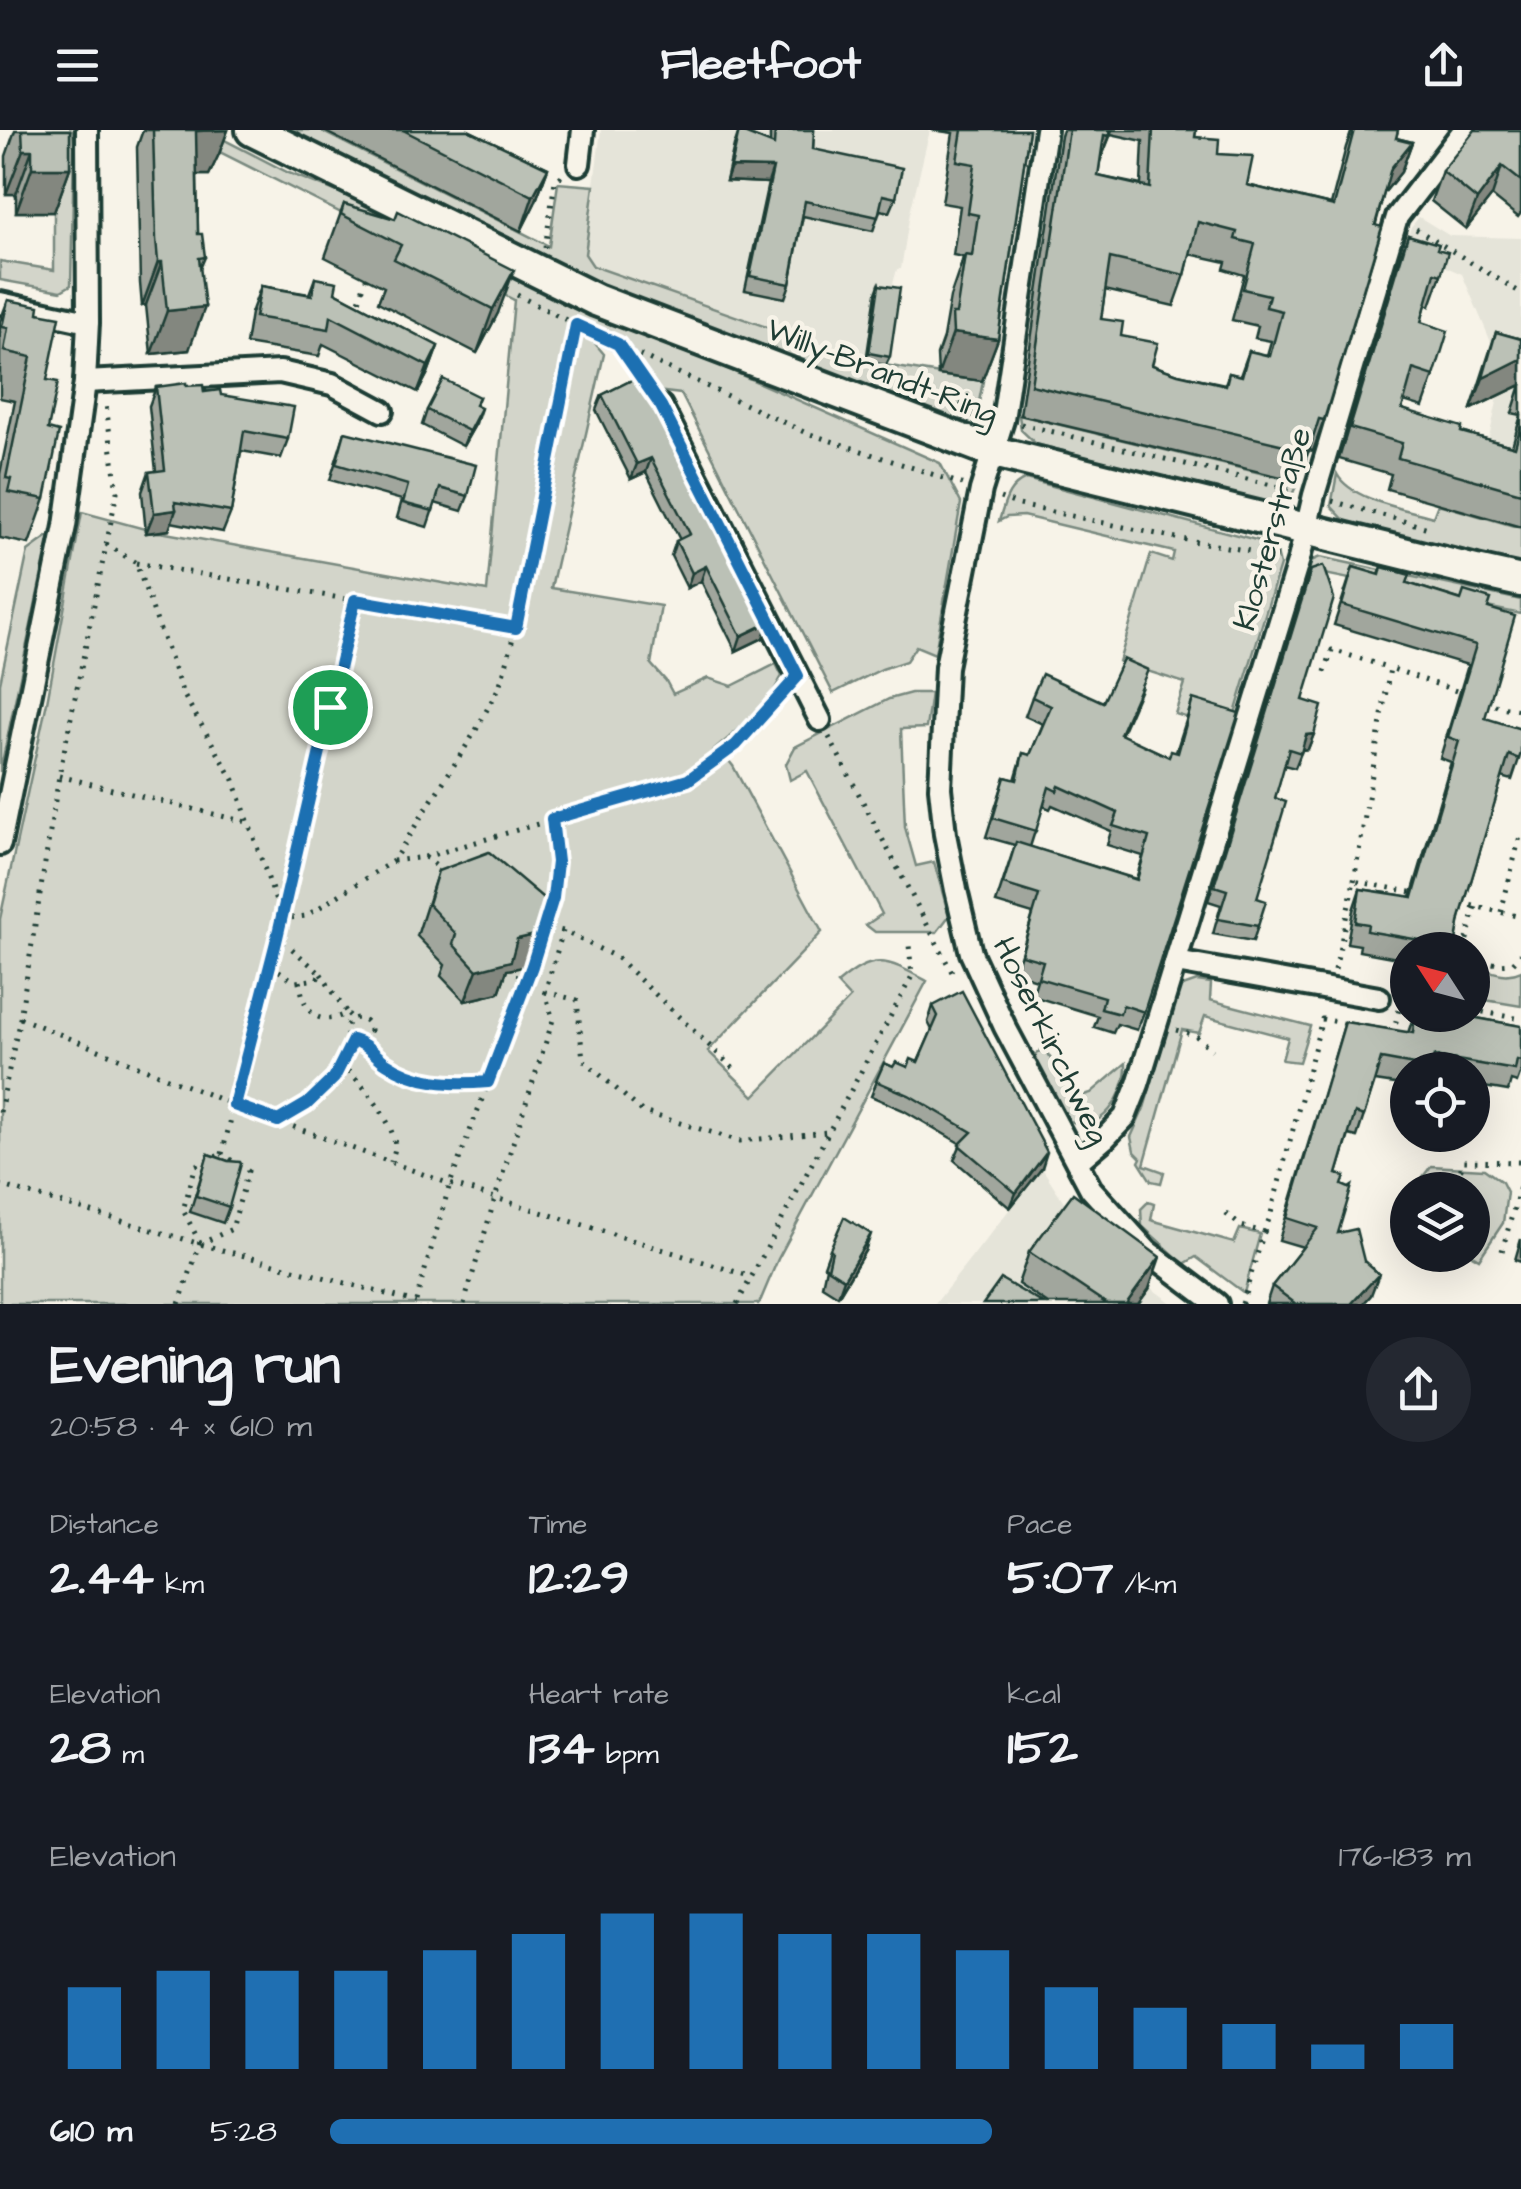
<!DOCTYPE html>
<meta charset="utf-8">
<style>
:root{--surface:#171b24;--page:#242831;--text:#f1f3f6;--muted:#9ea1a6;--accent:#1f6fb2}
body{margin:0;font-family:"Architects Daughter",sans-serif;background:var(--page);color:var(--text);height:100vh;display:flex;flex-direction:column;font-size:38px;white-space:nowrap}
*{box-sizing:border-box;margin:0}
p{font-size:32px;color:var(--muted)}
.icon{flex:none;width:55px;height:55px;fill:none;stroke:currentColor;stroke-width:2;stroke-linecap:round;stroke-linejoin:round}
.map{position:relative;height:1174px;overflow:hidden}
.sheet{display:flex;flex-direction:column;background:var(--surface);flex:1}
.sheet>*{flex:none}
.needle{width:65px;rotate:306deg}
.buttons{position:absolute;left:1390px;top:802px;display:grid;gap:20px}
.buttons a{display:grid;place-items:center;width:100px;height:100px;border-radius:50%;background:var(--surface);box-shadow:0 10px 40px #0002;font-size:50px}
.pin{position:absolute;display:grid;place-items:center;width:85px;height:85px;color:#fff;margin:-42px;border:5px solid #fff;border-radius:50%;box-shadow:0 2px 10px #0007}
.round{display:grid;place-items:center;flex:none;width:105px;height:105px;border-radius:52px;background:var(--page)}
.summary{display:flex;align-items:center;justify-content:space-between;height:170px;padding:0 50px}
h1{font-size:55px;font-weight:700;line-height:75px}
.metrics{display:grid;grid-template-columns:repeat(3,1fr);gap:15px;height:170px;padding:10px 50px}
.metrics div{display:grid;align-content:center}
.metrics b{font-size:50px;font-weight:700}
.metrics small{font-size:28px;font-weight:400}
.metrics p{font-size:28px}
.chart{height:280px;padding:20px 50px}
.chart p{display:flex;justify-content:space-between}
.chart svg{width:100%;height:180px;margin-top:10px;stroke:var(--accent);stroke-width:6}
ul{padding:0 50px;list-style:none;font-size:32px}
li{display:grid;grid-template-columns:160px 120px 1fr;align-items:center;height:75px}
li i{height:25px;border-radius:12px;background:var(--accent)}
header{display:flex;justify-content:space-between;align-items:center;height:130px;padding:0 50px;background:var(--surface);font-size:45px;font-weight:700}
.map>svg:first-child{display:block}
</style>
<header><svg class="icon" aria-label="menu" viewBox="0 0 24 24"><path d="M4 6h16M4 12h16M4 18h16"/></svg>Fleetfoot<svg class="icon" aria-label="share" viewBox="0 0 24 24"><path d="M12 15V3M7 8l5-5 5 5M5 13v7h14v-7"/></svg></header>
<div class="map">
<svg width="1521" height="1174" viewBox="0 0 1521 1174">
<rect width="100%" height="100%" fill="#f7f3e8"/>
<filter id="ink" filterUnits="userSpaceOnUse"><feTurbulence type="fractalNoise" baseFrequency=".01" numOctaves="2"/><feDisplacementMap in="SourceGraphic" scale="20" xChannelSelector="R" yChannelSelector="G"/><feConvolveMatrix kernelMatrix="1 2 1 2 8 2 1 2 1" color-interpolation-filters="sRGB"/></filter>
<g filter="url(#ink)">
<!-- built -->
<g fill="#e5e4d9">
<polygon points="601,0 930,0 910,83 901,139 897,139 890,165 875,163 866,232 593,136 585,124"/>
<polygon points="1419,87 1450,106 1521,108 1521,398 1468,382 1491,299 1504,240 1502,238 1462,144 1403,118 1411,97"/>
<polygon points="1042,1038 1092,1115 1173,1174 935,1174"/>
</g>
<!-- green -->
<g fill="#d3d5ca" stroke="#79897f" stroke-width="2.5">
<polygon points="54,0 73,0 74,17 71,155 61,161 0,150 0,131 54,140"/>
<path d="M176,0H205L289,43L382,79L531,152L940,333L961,373L935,524L916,516L906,531L882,539L833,563L681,264L656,261L639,232L593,211L604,224L551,458L661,476L651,534L666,551L673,564L708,548L732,556L776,534L782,546L764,578L713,621L719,632L729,631L733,636L822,802L708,921L754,966L850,868L837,854C875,822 886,829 927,851L778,1129L759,1174H0V789L47,572L82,382L145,399L147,403L160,402L487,461L514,170Z"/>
<polygon points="279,0 319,0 549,116 558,53 594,56 585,124 593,136 866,232 983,251 979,272 971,287 956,292 604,160"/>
<polygon points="1019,285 1298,352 1291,367 1275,376 1036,314 1021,300"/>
<path d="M1337,344C1351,370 1405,379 1433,387L1438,374L1521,398V436L1351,397L1331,376Z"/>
<path d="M1026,349L1275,415L1280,435L1230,600L1175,584L1185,553L1119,532L1151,424L1172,431L1174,422L1023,386L1007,387L999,391C1005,373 1007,357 1026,349Z"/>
<polygon points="50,405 0,642 0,553 28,421"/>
<polygon points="1320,427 1521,470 1521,484 1305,440 1311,431"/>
<polygon points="911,563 931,563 926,598 901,599 905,697 916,736 934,732 949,786 937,802 875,802 866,795 882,784 807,641 790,650 786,634 795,617 889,569"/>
<path d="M1475,836C1491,841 1505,849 1521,841V876L1473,868V845Z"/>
<polygon points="1197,851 1211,853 1210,870 1310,896 1299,932 1282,930 1288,908 1205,886 1199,903 1182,900 1144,1035 1164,1042 1161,1053 1151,1051 1139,1032 1141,1028 1134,1021 1131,1007 1144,978 1180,857"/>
<path d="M1044,918L1071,961L1081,966L1091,963L1126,933C1128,962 1100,1010 1067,989L1034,931L1037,923Z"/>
<polygon points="1431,1036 1484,1039 1502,1052 1507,1062 1503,1093 1479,1129 1472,1125 1472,1060 1413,1060"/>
<polygon points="1148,1072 1154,1074 1151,1090 1234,1113 1240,1099 1260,1104 1244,1163 1196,1127 1184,1134 1142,1096 1141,1079"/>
</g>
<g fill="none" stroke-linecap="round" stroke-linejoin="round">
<defs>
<g id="street">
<polyline points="1046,0 1003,290 981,360 946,537 940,658 945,704 956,760 971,823 1005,897 1091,1059 1147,1121 1217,1174"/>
<polyline points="579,34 583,0"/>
<polyline points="0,173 88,192"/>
<polyline points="85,252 280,242 332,254 382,281"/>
<polyline points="661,276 820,590"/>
<polyline points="0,714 65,396 85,252 88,192 87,0"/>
<polyline points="1176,832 1379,868"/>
<polyline points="1077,1032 1104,1009 1125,987 1138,954 1299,429 1314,365 1397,87 1464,0"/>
</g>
<polyline id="secondary" points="252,0 596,170 994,322 1476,441 1521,451"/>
</defs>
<!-- street casing -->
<use href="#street" stroke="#1f3d34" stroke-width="28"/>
<!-- secondary casing -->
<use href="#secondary" stroke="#1f3d34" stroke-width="38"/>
<!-- path -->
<g stroke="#1f3d34" stroke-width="5" stroke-dasharray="2.5 8" stroke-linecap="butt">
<polyline points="1416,99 1521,163"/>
<polyline points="545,118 555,51 564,44"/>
<polyline points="517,165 576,195 804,302 962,354"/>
<polyline points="356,180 368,143"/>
<polyline points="620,217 642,249"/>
<polyline points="851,235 982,282"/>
<polyline points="1021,294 1292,360"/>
<polyline points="1000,368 1019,375 1176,408 1278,426"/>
<polyline points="1332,371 1432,399"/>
<polyline points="106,414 136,433 183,564 234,650 282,789"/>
<polyline points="136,433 515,498"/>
<polyline points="1325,542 1332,520 1390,538"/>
<polyline points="1485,571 1500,577 1521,580"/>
<polyline points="829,607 954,846"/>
<polyline points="59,646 250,693"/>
<path d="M551,689C556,731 557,755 544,797L563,801L616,827L734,939"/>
<polyline points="425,727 446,744"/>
<polyline points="393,731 425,727 688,650 736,615 784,562"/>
<polyline points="1354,751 1390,538 1465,564"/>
<polyline points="1461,773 1521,787"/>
<polyline points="1501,782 1521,702"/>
<polyline points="283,786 355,470"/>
<polyline points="1464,820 1476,776"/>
<polyline points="1472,829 1498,834 1513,833 1521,824"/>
<polyline points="520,834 517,856 524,858"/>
<polyline points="270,835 296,852 317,849 321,844 291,818 276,811"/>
<polyline points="1335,840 1354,751 1416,763"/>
<polyline points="321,844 347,883"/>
<path d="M300,851C303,882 317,898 347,883L353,889"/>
<polyline points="545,862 577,870 583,930 643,982 740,1011 828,1002"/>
<polyline points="1472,880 1521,889"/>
<polyline points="20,888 234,975 450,1054 749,1146"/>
<circle cx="358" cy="900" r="12"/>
<polyline points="1176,900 1195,905 1212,920"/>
<polyline points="1393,903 1400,876"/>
<path d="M360,911C401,949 434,957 488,952"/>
<polyline points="341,935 353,910"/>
<polyline points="0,982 20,888 59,646 117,362 106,274"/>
<path d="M278,990L307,974L334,947L341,935C360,949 394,992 395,1016C395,1022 392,1027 391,1032"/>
<polyline points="222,1024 282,789 306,786 393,731 475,602 499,557 508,529 515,498 575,196"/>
<polyline points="0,1055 200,1114 416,1172"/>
<polyline points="1455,1060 1463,1031 1521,1032"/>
<polyline points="1226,1084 1241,1096 1264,1102 1242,1174"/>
<polyline points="1264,1102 1270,1087 1322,889 1348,894"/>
<polyline points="200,1113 183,1080 196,1035 222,1024"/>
<polyline points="1502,1121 1521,1053"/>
<polyline points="416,1171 450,1054 524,858 544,797"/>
<polyline points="179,1174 200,1114 232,1099 248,1041 222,1024"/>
<polyline points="464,1174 495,1068 553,890 545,862 563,801"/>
<polyline points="737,1174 912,846 909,815"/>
</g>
<!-- street -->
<use href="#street" stroke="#f7f3e8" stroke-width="20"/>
<!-- secondary -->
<use href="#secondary" stroke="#f7f3e8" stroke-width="30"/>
</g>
<!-- wall -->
<g fill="#a1a69d" stroke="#1f3d34" stroke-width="2.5" fill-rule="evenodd">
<polygon points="15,0 70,0 70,38 54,82 16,82 16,64 6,64 6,26"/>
<polygon points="143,0 228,0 219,24 209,45 197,45 198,104 205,127 200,139 189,220 151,224 146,175 142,176 140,153 137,17"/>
<polygon points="322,0 468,0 548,38 535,73 521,101"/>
<polygon points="770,0 814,0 813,19 896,68 890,82 880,80 873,101 803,86 790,154 785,168 745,160 768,53 726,51 734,16 739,1 770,13"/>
<polygon points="932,0 1029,0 998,209 982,251 938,245 937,225 943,208 950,167 961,135 963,127 953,125 960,76 942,73 953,3"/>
<path d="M1063,0H1196L1195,7L1218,24L1247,55L1331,75L1346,17L1352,0H1398L1396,8L1412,12L1401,42L1384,63L1324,290L1313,321L1309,320L1298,351L1020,285L1061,6ZM1111,4L1143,11L1141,55L1098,46L1100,31ZM1190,124L1226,132L1224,139L1244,145L1232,190L1258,196L1255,208L1271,211L1267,225L1249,221L1240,246L1229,243L1225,254L1178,244L1152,235L1101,189L1105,160L1174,176L1185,145Z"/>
<polygon points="1521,0 1521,83 1518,87 1492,66 1466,99 1431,71 1442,41"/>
<polygon points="344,74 498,183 477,223 378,172 384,157 325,127"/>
<polygon points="1408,105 1437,119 1441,145 1430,176 1426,174 1421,192 1434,246 1423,277 1404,271 1402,279 1461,302 1512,316 1521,285 1521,397 1387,359 1391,344 1339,329 1397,136"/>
<polygon points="315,148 335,162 438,216 428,243 418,262 323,214 319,226 246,214 251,183 261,156 309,164"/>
<polygon points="879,155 890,227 886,235 866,232 876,163"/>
<polygon points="8,170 38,183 47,250 48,299 45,369 29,414 0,408 0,344 15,271 0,268 0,191"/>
<polygon points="1496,202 1521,209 1521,285 1512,283 1521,255 1471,279"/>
<polygon points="642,245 768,493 763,508 736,521 701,451 687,458 671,426 676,411 680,410 646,342 631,349 596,280 602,265"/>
<polygon points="186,256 221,265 288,309 281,328 241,321 231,382 223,402 171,392 169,400 146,403 142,362 149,342 156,341 149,276 156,257"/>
<polygon points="479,267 476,275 476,293 463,316 422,295 427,280"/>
<polygon points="345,302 468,366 462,381 435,373 427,397 397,388 402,370 330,350"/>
<polygon points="1353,437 1379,445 1382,437 1407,453 1488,478 1485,588 1519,629 1512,650 1502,647 1460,788 1454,820 1408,820 1408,830 1359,821 1360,815 1347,813 1353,780 1360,759 1411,767 1451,632 1440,628 1468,535 1334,495"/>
<polygon points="1311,440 1303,570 1314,604 1308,619 1302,620 1295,638 1284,635 1275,668 1257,768 1258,796 1253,811 1213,804 1221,775 1208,771"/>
<path d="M1141,559L1121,605L1169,627L1176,622L1193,569L1144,882L1137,900L1117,894L1113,903L1094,897L1098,886L1032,866L1037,850L1015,843L1033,784L996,773L1015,715L986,707L1005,647L1015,650L1023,623L1030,625L1043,594L1025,586L1032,567L1103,572ZM1052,675L1111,701L1107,715L1143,726L1136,749L1030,717L1043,676L1050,679Z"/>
<polygon points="438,741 528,836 507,840 499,863 465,871 441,846 445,835 417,806"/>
<polygon points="933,876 1042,1038 1010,1078 954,1030 961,1014 903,980 871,966 884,933 893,937 908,937 918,932 932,900 928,892"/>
<polygon points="1414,885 1460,885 1521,896 1521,942 1517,953 1511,951 1508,961 1472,955 1472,940 1408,940 1408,956 1375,951 1357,1007 1349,1005 1337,1044 1342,1055 1338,1103 1371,1165 1363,1174 1266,1174 1272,1156 1303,1117 1279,1110 1345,892 1408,903"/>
<polygon points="208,1024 228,1031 229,1077 223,1093 190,1082"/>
<polygon points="1521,1109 1521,1132 1515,1130"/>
<polygon points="830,1119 865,1121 838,1166 822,1156 826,1137 824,1136"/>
<polygon points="1029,1122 1149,1159 1138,1174 1048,1174 1018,1154"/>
</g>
<!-- shaded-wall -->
<g fill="#83877f" stroke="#1f3d34" stroke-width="2.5">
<polygon points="228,0 219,24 209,45 180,45 196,1"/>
<polygon points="1109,0 1112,0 1098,37 1104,5"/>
<polygon points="1412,12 1401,42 1380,68 1391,38"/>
<polygon points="23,20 32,20 16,64 6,64"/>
<polygon points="1502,36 1492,66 1466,99 1477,70"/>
<polygon points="731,37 773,38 768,53 726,51"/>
<polygon points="32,38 70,38 54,82 16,82"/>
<polygon points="548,38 535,73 521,101 533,66"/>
<polygon points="158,132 162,132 146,175 142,176"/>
<polygon points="514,140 498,183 477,223 493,179"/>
<polygon points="205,177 189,220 151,224 167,181"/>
<polygon points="953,203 998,209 982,251 938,245"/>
<polygon points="438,216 428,243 418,262 428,236"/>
<polygon points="1521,229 1521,255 1471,279 1483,248"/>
<polygon points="481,278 476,293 463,316 469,301"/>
<polygon points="651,328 646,342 631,349 637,334"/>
<polygon points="176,380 169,400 146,403 154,383"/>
<polygon points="706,436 701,451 687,458 692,443"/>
<polygon points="768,493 763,508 736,521 741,506"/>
<polygon points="1314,604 1308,619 1301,620 1306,605"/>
<polygon points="539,804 528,836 507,840 499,863 465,871 477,840 517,809"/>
<polygon points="1047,1022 1042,1038 1010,1078 1016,1063"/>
<polygon points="871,1104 865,1121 838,1166 844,1149"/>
<polygon points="1160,1127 1149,1159 1138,1174 1126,1174"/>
<polygon points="1379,1144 1371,1165 1363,1174 1351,1174"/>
</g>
<!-- building -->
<g fill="#bbc1b6" stroke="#1f3d34" stroke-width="2.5" fill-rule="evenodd">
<polygon points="22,0 70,0 70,38 32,38 32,20 23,20"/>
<polygon points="153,0 225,0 196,1 198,104 202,104 205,127 199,128 205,177 167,181 162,132 158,132 156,109"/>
<polygon points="403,0 468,0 548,38 533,66"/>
<polygon points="775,0 814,0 813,19 902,38 896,68 883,65 878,87 805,71 790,154 750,146 773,38 731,37 739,1 774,15"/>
<polygon points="962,0 1029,0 998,209 953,203 952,184 956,184 965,125 972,126 978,85 968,83 975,34 957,31"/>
<path d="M1069,0H1110L1109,6L1104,5L1098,46L1150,58L1153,0H1196L1195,7L1219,9L1218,24L1253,26L1247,55L1334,76L1354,0H1398L1396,8L1412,12L1391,38L1375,95L1382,97L1324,290L1319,289L1309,321L1031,255ZM1198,92L1237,102L1235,109L1255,114L1243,159L1269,165L1266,177L1282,181L1270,226L1249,221L1242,246L1229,243L1226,255L1178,244L1152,235L1158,213L1121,206L1123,192L1101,189L1110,128L1185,145Z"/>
<polygon points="1475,0 1521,0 1521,51 1502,36 1477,70 1442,41"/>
<polygon points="344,74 395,89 398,81 514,140 493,179 394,129 401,115 341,84"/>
<polygon points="1408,105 1439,114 1437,119 1448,122 1441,145 1435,143 1421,192 1448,201 1434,246 1413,239 1402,279 1462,297 1461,302 1515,317 1521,295 1521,363 1398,328 1402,313 1350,298"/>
<polygon points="315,148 337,152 335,162 438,216 428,236 331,186 329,199 255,187 261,156 312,165"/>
<polygon points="879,155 900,158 890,227 869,223"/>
<polygon points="8,170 39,176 38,183 60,187 47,250 58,252 48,299 59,302 45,369 8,362 11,349 6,348 31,227 4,221 8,198 2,197"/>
<polygon points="1496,202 1521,209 1521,229 1483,248"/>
<polygon points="642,245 768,493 741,506 706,436 692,443 676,411 690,404 651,328 637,334 602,265"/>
<polygon points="443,249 479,267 475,275 481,278 469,301 427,280"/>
<polygon points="186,253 186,256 203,255 204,262 220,260 221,265 294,277 288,309 244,301 231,382 175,372 176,380 154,383 149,342 165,340 156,257"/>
<polygon points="345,302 476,335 468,366 440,358 433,381 403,373 408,355 336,334"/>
<polygon points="1323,436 1334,468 1303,570 1322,576 1314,604 1306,605 1301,623 1289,619 1282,644 1275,668 1286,672 1257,768 1266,771 1258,796 1218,789 1227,760 1214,756 1311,440"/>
<polygon points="1353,437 1380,445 1382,437 1410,445 1407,453 1461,470 1464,461 1491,469 1488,478 1515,486 1485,588 1521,599 1521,623 1519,629 1509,625 1460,788 1455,816 1367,801 1368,794 1355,792 1360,759 1413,767 1459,611 1448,607 1476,515 1342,475"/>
<polygon points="1123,529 1148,540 1120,604 1169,627 1171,621 1178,623 1193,569 1239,583 1144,882 1123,875 1120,884 1101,879 1104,867 1038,848 1043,831 1021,825 1039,765 1003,754 1016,712 1137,750 1149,707 1113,696 1118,683 1059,656 1057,661 1049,657 1036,701 993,688 1005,647 1017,650 1023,623 1030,625 1051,576 1032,567 1042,544 1103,572"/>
<polygon points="489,722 549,773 539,804 517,809 511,831 477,840 453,814 456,804 428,774 438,741"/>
<polygon points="962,861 1047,1022 1016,1063 959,1015 972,1002 909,965 876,951 884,933 893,937 896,932 908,937 911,929 918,932 938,886 933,876"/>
<polygon points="1415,885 1460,885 1521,896 1521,931 1517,930 1515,940 1434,926 1431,938 1381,929 1364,986 1355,983 1337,1044 1345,1046 1342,1055 1349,1058 1352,1056 1338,1103 1356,1099 1364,1131 1379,1144 1351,1174 1296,1174 1272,1156 1318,1098 1287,1088 1345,892 1413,903"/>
<polygon points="208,1024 228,1031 240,1032 241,1034 229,1077 196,1066"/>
<polygon points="1073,1063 1160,1127 1126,1174 1107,1174 1029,1122"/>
<polygon points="844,1087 871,1104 844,1149 828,1139 832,1121 830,1119"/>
<polygon points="1001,1149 1044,1174 983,1174"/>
</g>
</g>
<g fill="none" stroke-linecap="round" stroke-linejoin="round" filter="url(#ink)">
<defs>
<path id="route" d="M576,195L618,214L661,276L798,546L736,615L688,650L552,689L557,732L553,768L532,836L488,952C452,955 417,954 386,933C375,925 366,913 353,910L334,948L307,974L278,991L234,975L276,812L355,470L516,498Z"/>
</defs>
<!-- route casing -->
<use href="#route" stroke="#fff" stroke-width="20"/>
<!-- route -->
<use href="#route" stroke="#1f6fb2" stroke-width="12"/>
</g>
<g text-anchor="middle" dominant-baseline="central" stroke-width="9" stroke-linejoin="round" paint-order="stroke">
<!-- street labels -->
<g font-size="32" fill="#1f3d34" stroke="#f7f3e8">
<text transform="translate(882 242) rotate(21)">Willy-Brandt-Ring</text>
<text transform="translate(1273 399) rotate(-74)">Klosterstraße</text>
<text transform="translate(1051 911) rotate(64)">Hoserkirchweg</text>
</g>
</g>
</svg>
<div class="buttons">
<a><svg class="needle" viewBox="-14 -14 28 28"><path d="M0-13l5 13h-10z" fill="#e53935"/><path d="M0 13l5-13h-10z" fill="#9ea1a6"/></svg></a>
<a><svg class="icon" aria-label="locate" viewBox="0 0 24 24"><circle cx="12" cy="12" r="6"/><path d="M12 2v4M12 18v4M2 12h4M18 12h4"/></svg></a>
<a><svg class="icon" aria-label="layers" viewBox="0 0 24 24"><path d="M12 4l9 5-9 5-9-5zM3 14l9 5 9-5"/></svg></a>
</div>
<div class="pin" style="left:330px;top:577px;background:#1e9e55"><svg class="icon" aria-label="arrive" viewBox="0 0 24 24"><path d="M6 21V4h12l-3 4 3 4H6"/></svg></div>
</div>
<section class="sheet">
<div class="summary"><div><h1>Evening run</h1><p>20:58 · 4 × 610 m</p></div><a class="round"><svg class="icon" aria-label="share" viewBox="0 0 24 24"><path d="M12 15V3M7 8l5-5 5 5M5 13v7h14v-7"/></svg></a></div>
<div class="metrics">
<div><p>Distance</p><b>2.44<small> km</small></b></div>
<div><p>Time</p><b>12:29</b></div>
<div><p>Pace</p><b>5:07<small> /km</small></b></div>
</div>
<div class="metrics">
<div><p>Elevation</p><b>28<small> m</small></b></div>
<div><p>Heart rate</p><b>134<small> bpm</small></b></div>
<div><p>kcal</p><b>152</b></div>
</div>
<div class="chart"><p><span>Elevation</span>176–183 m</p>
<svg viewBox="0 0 160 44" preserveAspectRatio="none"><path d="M5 44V24M15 44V20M25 44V20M35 44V20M45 44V15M55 44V11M65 44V6M75 44V6M85 44V11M95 44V11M105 44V15M115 44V24M125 44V29M135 44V33M145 44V38M155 44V33"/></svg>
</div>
<ul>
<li><b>610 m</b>5:28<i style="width:58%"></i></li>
</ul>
</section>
